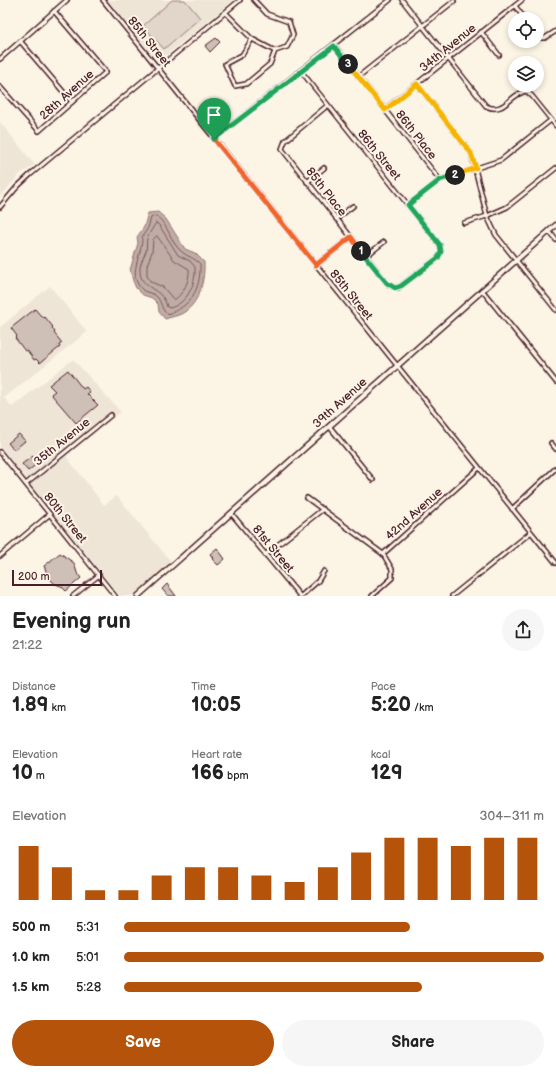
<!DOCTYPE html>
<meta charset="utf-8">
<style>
:root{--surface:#fff;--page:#f6f6f6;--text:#222;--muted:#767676;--accent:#b45309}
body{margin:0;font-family:"Balsamiq Sans",sans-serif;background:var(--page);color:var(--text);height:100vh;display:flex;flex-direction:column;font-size:15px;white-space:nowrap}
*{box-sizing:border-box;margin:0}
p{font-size:13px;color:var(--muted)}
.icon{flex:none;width:22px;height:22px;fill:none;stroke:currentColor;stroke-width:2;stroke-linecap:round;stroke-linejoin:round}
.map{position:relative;height:596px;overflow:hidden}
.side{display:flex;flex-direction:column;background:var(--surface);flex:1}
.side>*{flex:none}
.controls{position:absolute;left:508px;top:12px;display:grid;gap:8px}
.controls a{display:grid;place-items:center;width:36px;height:36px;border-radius:50%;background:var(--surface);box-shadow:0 2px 6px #0003;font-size:20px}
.scale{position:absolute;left:12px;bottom:10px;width:90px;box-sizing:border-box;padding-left:4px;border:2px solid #4a1f2b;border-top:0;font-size:11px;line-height:14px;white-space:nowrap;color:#4a1f2b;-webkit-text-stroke:3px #fcf5e5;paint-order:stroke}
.pin{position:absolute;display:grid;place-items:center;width:34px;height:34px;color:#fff;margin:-41px -17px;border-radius:50% 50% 50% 0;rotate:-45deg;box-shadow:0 0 4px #0007}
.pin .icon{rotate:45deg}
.km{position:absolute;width:20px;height:20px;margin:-10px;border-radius:50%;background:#222;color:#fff;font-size:11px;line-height:20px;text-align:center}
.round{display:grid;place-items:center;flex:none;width:42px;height:42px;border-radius:21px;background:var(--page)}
.head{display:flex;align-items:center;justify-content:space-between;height:68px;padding:0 12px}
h1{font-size:22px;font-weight:700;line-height:30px}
.metrics{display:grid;grid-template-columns:repeat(3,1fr);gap:6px;height:68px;padding:4px 12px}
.metrics div{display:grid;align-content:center}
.metrics b{font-size:20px;font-weight:700}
.metrics small{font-size:11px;font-weight:400}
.metrics p{font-size:11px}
.chart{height:112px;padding:8px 12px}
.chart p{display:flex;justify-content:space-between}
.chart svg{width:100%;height:72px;margin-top:4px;stroke:var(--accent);stroke-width:6}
.button{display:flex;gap:8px;margin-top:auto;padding:8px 12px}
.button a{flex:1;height:46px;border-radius:24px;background:var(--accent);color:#fff;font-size:16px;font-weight:700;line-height:46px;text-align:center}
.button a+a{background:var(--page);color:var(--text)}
ul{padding:0 12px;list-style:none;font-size:13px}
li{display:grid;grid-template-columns:64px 48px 1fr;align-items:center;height:30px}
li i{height:10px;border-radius:5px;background:var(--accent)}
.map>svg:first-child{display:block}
</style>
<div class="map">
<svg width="556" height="596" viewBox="0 0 556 596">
<rect width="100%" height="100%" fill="#fcf5e5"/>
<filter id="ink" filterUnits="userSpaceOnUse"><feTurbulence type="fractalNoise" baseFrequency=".025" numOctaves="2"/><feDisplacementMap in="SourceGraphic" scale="8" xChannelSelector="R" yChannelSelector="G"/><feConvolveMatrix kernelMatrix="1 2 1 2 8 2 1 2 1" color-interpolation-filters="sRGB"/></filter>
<g filter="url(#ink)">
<!-- built -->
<g fill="#eee5d7">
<polygon points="108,0 234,0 159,61 156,59"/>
<polygon points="0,122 35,165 20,174 0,197"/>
<polygon points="50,286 87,332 4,398 12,407 73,359 121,412 66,456 104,505 117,496 172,563 132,596 120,596 0,447 0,327"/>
</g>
<!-- green -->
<polygon fill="#e2d5ca" stroke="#967a7a" points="172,0 185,0 200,18 164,49 143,26"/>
<!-- water -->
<path fill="#c0aca5" stroke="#917474" d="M158,212L166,219L185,249L195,253L204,262C205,279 200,303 183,313C178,316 171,317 165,319L159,312L158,304L152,298L143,295L136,288L133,281L130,270L138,243L137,237L144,227L148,213Z"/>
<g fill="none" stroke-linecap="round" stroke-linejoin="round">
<!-- shore -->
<g stroke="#79575c" stroke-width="1">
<path d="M156,216C169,224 170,243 182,252C188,257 195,258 200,264C201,289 191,307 167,314C161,310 162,301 156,296C153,293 148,293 144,291C125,276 143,255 142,237L148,228L151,218Z"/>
<path d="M156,223L159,225L178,255L190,261L195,267C196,285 187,303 170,308L167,307C163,286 139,291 140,269C140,263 144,257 146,251C147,247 146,243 147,239C147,237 155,224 156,223Z"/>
<path d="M157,236L174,260L189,269C190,281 183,294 174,300L163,287L151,282L147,276V265L152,252L153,240Z"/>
</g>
</g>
<!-- building -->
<g fill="#cfc0b7" stroke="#4a1f2b">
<polygon points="216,38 220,42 210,52 205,46"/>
<polygon points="35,309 41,316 42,316 44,318 45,317 53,327 52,328 55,332 54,333 62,343 59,345 60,347 40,363 36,359 34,360 27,350 25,351 15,338 17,336 11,328"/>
<polygon points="68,370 83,389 86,387 90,392 87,394 98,405 76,423 51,394 55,391 49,385"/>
<polygon points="19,434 25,441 14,450 8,443"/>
<polygon points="33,456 38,463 28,471 22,464"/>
<polygon points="217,548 225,559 218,565 212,559 213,558 210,554"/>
<polygon points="60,553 74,563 77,573 81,578 66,591 61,586 55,584 49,578 44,566"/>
<polygon points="167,584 176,596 168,596 162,589"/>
</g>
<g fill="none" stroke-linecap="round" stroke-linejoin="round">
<defs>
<g id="minor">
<polyline points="103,0 556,563"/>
<path d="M402,0L486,106C504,115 510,94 526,91L532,96L556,126"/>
<polyline points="515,6 525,19"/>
<polyline points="226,13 252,39 275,51"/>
<polyline points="481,32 499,55"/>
<polyline points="537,34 541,38 545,38 556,31"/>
<polyline points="252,39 242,55 225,64 235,86 246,84 270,64 275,51 287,47 293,35 289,22 267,14 254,0"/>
<polyline points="21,42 72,102"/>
<polyline points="334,45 440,180"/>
<polyline points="0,59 67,0"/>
<path d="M301,71C347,129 394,187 440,245L441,252L438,258L398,288L391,286L387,283L282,149L285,141L328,105"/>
<polyline points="358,77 454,1"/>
<polyline points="417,84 471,153 487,216 496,235 556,310"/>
<polyline points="0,87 39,131 106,72 54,11"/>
<polyline points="385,109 522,0"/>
<polyline points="214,139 390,0"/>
<polyline points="307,182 324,168"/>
<polyline points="408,205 440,180 501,160 551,120"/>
<polyline points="0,207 17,187 31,174 240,0"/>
<polyline points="336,219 353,206"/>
<polyline points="464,223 487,216 507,207 556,168"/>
<polyline points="549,231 556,240"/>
<polyline points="366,256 384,242"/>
<polyline points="316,265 351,237"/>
<polyline points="482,290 556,382"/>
<polyline points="329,426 373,480"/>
<polyline points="551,443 556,449"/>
<polyline points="0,452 115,596"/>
<polyline points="26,484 111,415"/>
<polyline points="307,498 383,554 392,569 392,578 372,596"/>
<polyline points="512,509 556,468"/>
<polyline points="231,513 300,596"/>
<polyline points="383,554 479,468"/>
<polyline points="265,555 323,509"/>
<polyline points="0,556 50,514"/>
<polyline points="73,596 99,575"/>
<polyline points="301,596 318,581 324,571"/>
<polyline points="452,596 530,533"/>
</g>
<polyline id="major" points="138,596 556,225"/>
</defs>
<!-- minor casing -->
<use href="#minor" stroke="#4a1f2b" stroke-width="6"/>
<!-- major casing -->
<use href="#major" stroke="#4a1f2b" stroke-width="7"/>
<!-- minor -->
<use href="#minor" stroke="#fcf5e5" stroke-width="3"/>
<!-- major -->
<use href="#major" stroke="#fcf5e5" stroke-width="4"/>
</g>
</g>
<g fill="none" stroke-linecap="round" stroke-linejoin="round" filter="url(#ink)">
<defs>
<polyline id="split-1" points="214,139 316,265 351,237 361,251"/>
<polyline id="split-2" points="361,251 387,283 395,288 401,286 438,258 441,252 440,245 408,205 440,180 455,175"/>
<polyline id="split-3" points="348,64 385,110 417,84 471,153 476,168 455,175"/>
<polyline id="split-4" points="214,139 334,46 348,64"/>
</defs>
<!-- split-1 casing -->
<use href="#split-1" stroke="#fff" stroke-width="8"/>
<!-- split-2 casing -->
<use href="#split-2" stroke="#fff" stroke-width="8"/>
<!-- split-3 casing -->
<use href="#split-3" stroke="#fff" stroke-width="8"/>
<!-- split-4 casing -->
<use href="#split-4" stroke="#fff" stroke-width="8"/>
<!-- split-1 -->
<use href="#split-1" stroke="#f0652b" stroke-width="5"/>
<!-- split-2 -->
<use href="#split-2" stroke="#22a559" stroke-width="5"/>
<!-- split-3 -->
<use href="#split-3" stroke="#f5b400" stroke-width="5"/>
<!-- split-4 -->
<use href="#split-4" stroke="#22a559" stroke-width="5"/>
</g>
<g text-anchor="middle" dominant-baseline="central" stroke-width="4" stroke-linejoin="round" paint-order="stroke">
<!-- street labels -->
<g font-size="12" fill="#4a1f2b" stroke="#fcf5e5">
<text transform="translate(149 42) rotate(51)">85th Street</text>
<text transform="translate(448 48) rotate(-39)">34th Avenue</text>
<text transform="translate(67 95) rotate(-42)">28th Avenue</text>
<text transform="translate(416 135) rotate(52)">86th Place</text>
<text transform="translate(379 155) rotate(51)">86th Street</text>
<text transform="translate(326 192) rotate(52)">85th Place</text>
<text transform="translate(351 295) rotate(51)">85th Street</text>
<text transform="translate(340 403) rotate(-42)">39th Avenue</text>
<text transform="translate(62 442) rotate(-39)">35th Avenue</text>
<text transform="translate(414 514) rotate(-42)">42nd Avenue</text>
<text transform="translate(65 518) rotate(51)">80th Street</text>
<text transform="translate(273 549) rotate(50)">81st Street</text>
</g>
</g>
</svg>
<div class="controls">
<a><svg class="icon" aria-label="locate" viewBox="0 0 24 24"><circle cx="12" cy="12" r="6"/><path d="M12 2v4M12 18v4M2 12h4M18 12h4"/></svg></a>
<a><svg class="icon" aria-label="layers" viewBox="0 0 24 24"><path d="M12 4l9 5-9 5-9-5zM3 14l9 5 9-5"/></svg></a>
</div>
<div class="scale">200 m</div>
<div class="pin" style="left:214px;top:139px;background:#1e9e55"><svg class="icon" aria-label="arrive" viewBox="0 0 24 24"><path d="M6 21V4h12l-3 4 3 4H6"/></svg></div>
<b class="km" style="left:361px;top:251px">1</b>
<b class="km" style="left:455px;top:175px">2</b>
<b class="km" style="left:348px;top:64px">3</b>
</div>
<section class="side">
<div class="head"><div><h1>Evening run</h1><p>21:22</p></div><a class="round"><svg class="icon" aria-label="share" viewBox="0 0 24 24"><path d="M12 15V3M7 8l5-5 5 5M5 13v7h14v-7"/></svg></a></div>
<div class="metrics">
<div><p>Distance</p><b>1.89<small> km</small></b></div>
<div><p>Time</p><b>10:05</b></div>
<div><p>Pace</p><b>5:20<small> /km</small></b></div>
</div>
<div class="metrics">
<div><p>Elevation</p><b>10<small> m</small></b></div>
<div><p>Heart rate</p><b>166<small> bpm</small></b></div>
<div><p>kcal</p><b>129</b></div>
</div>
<div class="chart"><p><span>Elevation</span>304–311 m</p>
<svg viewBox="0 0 160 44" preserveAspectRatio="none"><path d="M5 44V11M15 44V24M25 44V38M35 44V38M45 44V29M55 44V24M65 44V24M75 44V29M85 44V33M95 44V24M105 44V15M115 44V6M125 44V6M135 44V11M145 44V6M155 44V6"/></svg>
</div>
<ul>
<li><b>500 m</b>5:31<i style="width:68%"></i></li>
<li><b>1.0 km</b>5:01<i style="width:100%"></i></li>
<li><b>1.5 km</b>5:28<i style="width:71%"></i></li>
</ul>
<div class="button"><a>Save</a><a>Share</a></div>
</section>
